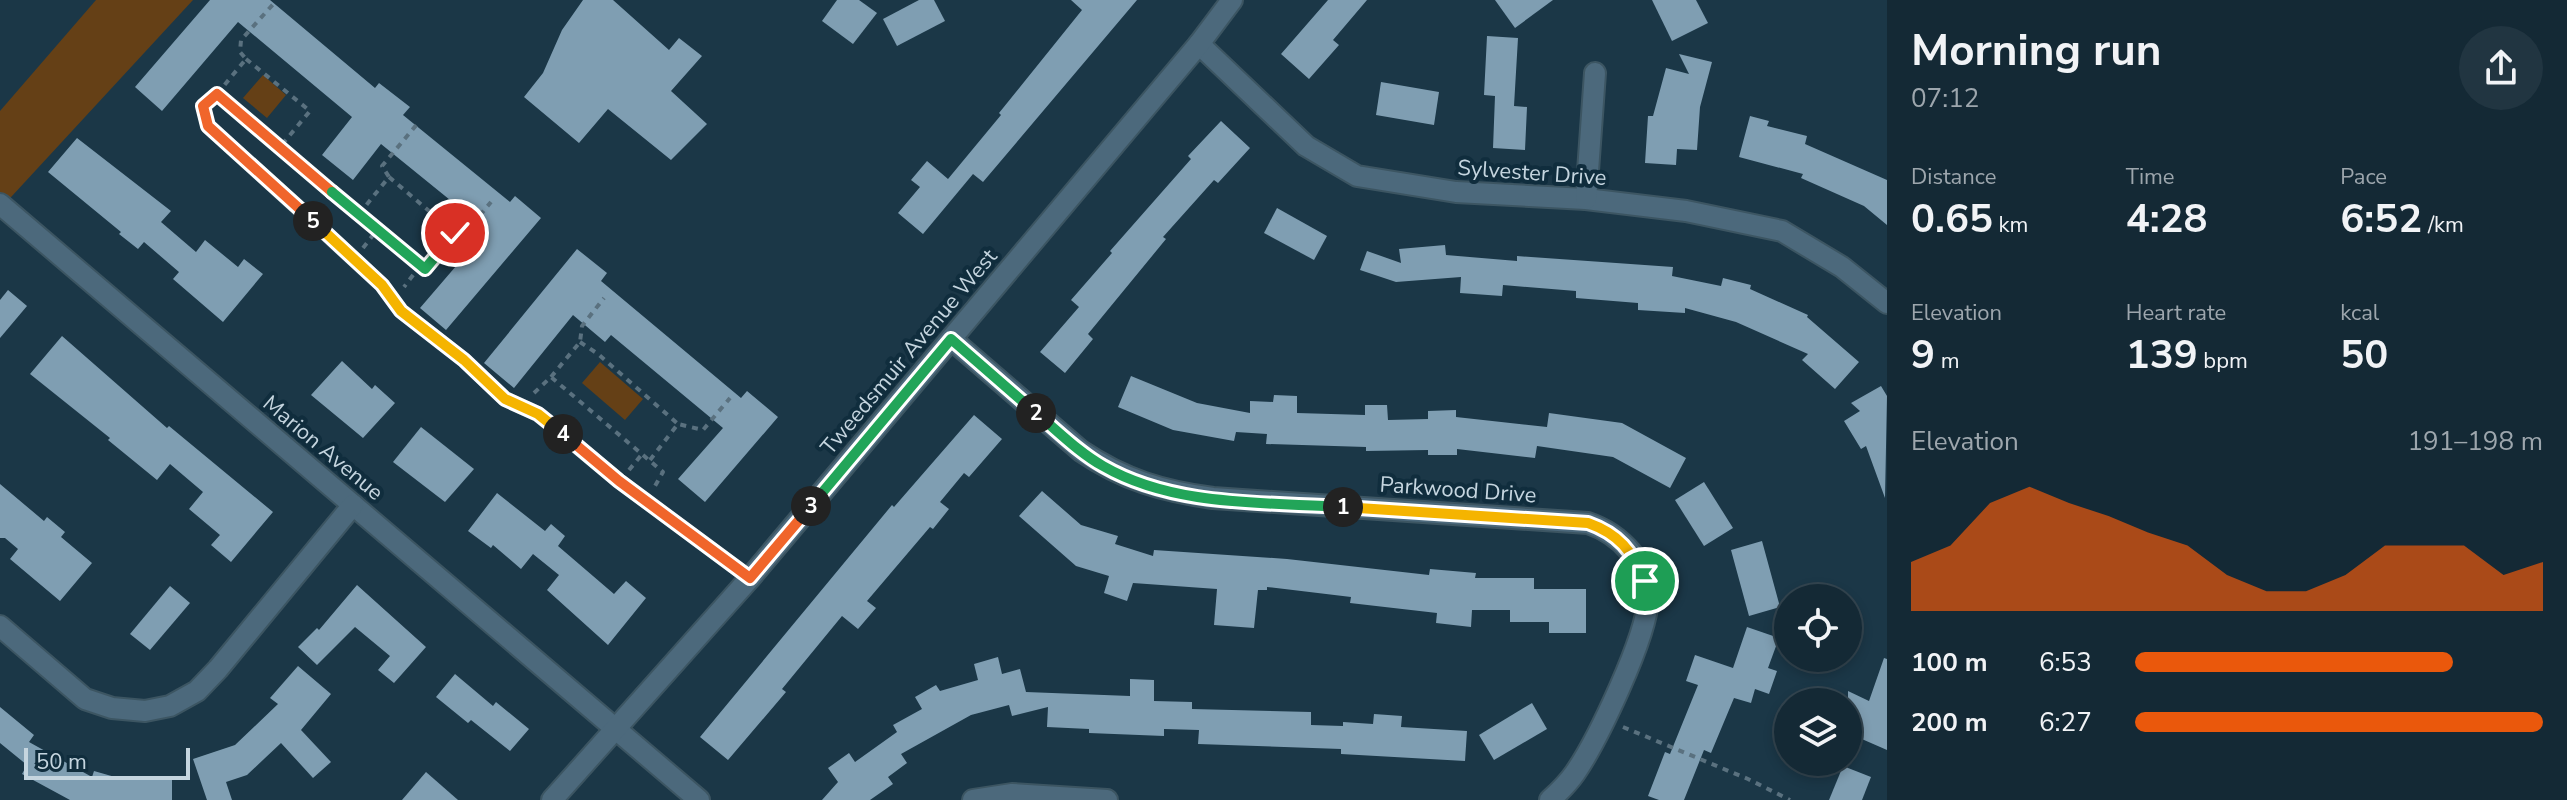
<!DOCTYPE html>
<meta charset="utf-8">
<style>
:root{--surface:#142935;--page:#213541;--text:#f1f3f6;--muted:#9da6ad;--line:#334550;--accent:#ea580c}
body{margin:0;font-family:"Nunito Sans",sans-serif;background:var(--page);color:var(--text);height:100vh;display:flex;flex-direction:column;font-size:30px;white-space:nowrap}
*{box-sizing:border-box;margin:0}
p{font-size:26px;color:var(--muted)}
.icon{flex:none;width:44px;height:44px;fill:none;stroke:currentColor;stroke-width:2;stroke-linecap:round;stroke-linejoin:round}
.map{position:relative;flex:1;overflow:hidden}
.drawer{display:flex;flex-direction:column;background:var(--surface);width:680px}
.drawer>*{flex:none}
.controls{position:absolute;left:1774px;top:584px;display:grid;gap:16px}
.controls a{display:grid;place-items:center;width:88px;height:88px;border-radius:50%;background:var(--surface);box-shadow:0 4px 12px #0003,0 0 0 2px var(--line);font-size:40px}
.scale{position:absolute;left:24px;bottom:20px;width:166px;box-sizing:border-box;padding-left:8px;border:4px solid #c5d5df;border-top:0;font-size:22px;line-height:28px;white-space:nowrap;color:#c5d5df;-webkit-text-stroke:6px #102d3d;paint-order:stroke}
.pin{position:absolute;display:grid;place-items:center;width:68px;height:68px;color:#fff;margin:-34px;border:4px solid #fff;border-radius:50%;box-shadow:0 2px 8px #0007}
.km{position:absolute;width:40px;height:40px;margin:-20px;border-radius:50%;background:#222;color:#fff;font-size:22px;line-height:40px;text-align:center}
.round{display:grid;place-items:center;flex:none;width:84px;height:84px;border-radius:42px;background:var(--page)}
.head{display:flex;align-items:center;justify-content:space-between;height:136px;padding:0 24px}
h1{font-size:44px;font-weight:700;line-height:60px}
.stats{display:grid;grid-template-columns:repeat(3,1fr);gap:12px;height:136px;padding:8px 24px}
.stats div{display:grid;align-content:center}
.stats b{font-size:40px;font-weight:700}
.stats small{font-size:22px;font-weight:400}
.stats p{font-size:22px}
.chart{height:224px;padding:16px 24px}
.chart p{display:flex;justify-content:space-between}
.chart svg{width:100%;height:144px;margin-top:8px;fill:var(--accent);opacity:.7}
ul{padding:0 24px;list-style:none;font-size:26px}
li{display:grid;grid-template-columns:128px 96px 1fr;align-items:center;height:60px}
li i{height:20px;border-radius:10px;background:var(--accent)}
main{display:flex;flex:1;min-height:0}
.map>svg:first-child{display:block}
</style>
<main>
<div class="map">
<svg width="1887" height="800" viewBox="0 0 1887 800">
<rect width="100%" height="100%" fill="#1b3747"/>
<!-- green -->
<g fill="#654016">
<polygon points="96,0 193,0 0,209 0,111"/>
<polygon points="263,75 286,95 267,118 243,98"/>
<polygon points="600,362 643,399 625,420 582,383"/>
</g>
<!-- building -->
<g fill="#7f9eb2">
<polygon points="210,0 270,0 375,88 379,83 410,107 403,115 510,202 515,196 541,218 446,330 420,308 487,230 381,144 353,180 322,155 352,117 238,22 162,111 135,87"/>
<polygon points="583,0 613,0 669,50 679,38 702,56 671,91 707,124 671,160 608,109 579,143 524,97 543,73 562,30"/>
<polygon points="837,0 859,0 877,13 853,44 822,21"/>
<polygon points="919,0 934,0 945,21 897,46 883,19"/>
<polygon points="1071,0 1137,0 983,182 973,174 923,234 898,213 920,187 911,180 927,161 948,179 1001,115 999,113 1082,10"/>
<polygon points="1328,0 1367,0 1333,40 1339,45 1309,79 1281,54"/>
<polygon points="1495,0 1553,0 1515,28"/>
<polygon points="1652,0 1696,0 1708,23 1672,41"/>
<polygon points="1487,36 1518,38 1514,106 1527,107 1525,150 1493,148 1495,96 1484,95"/>
<polygon points="1679,54 1712,62 1700,107 1697,150 1677,149 1676,165 1645,163 1648,116 1653,116 1666,68 1689,74"/>
<polygon points="1381,82 1439,92 1434,125 1376,115"/>
<polygon points="1750,116 1769,121 1767,126 1807,136 1805,144 1887,180 1887,225 1864,206 1801,178 1803,174 1739,157"/>
<polygon points="1221,121 1250,148 1218,183 1214,180 1163,237 1166,239 1088,334 1093,339 1065,373 1040,352 1079,307 1071,300 1112,253 1110,251 1191,159 1188,156"/>
<polygon points="77,138 171,211 161,222 196,252 205,240 238,267 244,259 263,274 223,322 173,279 179,272 144,242 138,249 119,234 121,232 48,172"/>
<polygon points="1277,208 1327,236 1314,260 1264,233"/>
<polygon points="1445,245 1446,255 1517,261 1517,256 1673,267 1672,276 1721,286 1723,278 1751,285 1750,289 1808,315 1807,317 1859,362 1835,389 1802,360 1808,354 1736,322 1685,308 1685,313 1638,310 1638,303 1576,298 1576,291 1503,285 1502,296 1460,293 1461,277 1396,282 1360,270 1367,251 1401,263 1399,249"/>
<polygon points="577,249 607,273 601,281 741,398 747,391 778,417 705,502 678,479 723,428 611,335 605,342 573,315 514,388 484,363"/>
<polygon points="8,290 27,306 0,338 0,300"/>
<polygon points="62,336 167,428 169,426 273,512 231,562 211,545 220,535 189,509 203,492 170,464 157,480 108,440 110,438 30,374"/>
<polygon points="342,361 372,389 375,385 395,403 363,438 311,395"/>
<polygon points="1131,376 1197,403 1250,413 1250,401 1273,402 1274,395 1297,396 1297,413 1365,415 1365,405 1387,405 1388,420 1428,419 1428,411 1456,410 1456,417 1547,427 1549,413 1622,423 1686,458 1670,488 1613,457 1537,446 1535,458 1457,449 1457,455 1428,455 1428,450 1366,451 1366,447 1266,444 1267,434 1236,432 1234,441 1173,430 1118,407"/>
<polygon points="1881,386 1887,396 1885,498 1866,446 1861,449 1844,421 1860,411 1851,403"/>
<polygon points="974,415 1002,439 969,477 964,473 940,502 949,509 933,529 930,527 867,601 876,608 858,629 842,616 782,689 786,692 728,760 700,737 892,505 894,507"/>
<polygon points="421,427 474,469 445,502 393,462"/>
<polygon points="1704,482 1733,528 1704,546 1675,500"/>
<polygon points="0,484 44,521 47,517 65,532 61,537 92,563 60,601 10,559 18,549 5,538 0,538"/>
<polygon points="1042,491 1081,525 1118,536 1115,544 1153,556 1154,550 1287,559 1429,575 1430,569 1476,573 1475,578 1534,578 1534,589 1586,589 1586,633 1549,633 1549,622 1510,622 1510,610 1472,610 1471,627 1436,623 1437,613 1350,603 1351,597 1267,587 1267,590 1258,590 1254,628 1214,625 1217,589 1133,583 1127,601 1104,593 1109,576 1076,566 1019,516"/>
<polygon points="497,493 545,531 551,524 565,536 558,546 614,594 626,581 646,598 608,645 547,590 559,575 533,554 521,569 493,545 491,548 468,531"/>
<polygon points="1762,541 1780,607 1749,616 1731,550"/>
<polygon points="357,585 426,647 394,683 378,670 390,656 355,627 317,665 298,647 317,628 319,630"/>
<polygon points="170,586 190,603 150,650 130,634"/>
<polygon points="1747,627 1779,638 1768,668 1777,671 1769,694 1755,689 1751,703 1734,698 1711,753 1704,750 1684,800 1659,800 1648,796 1665,752 1670,754 1698,685 1686,681 1695,655 1733,668"/>
<polygon points="998,657 1002,674 1020,669 1026,692 1130,696 1130,679 1154,680 1154,701 1192,702 1192,709 1311,712 1311,725 1343,726 1343,722 1373,724 1374,714 1402,716 1401,727 1467,731 1465,761 1341,754 1341,749 1198,744 1199,730 1164,729 1164,736 1089,733 1089,729 1047,727 1048,707 1012,716 1009,705 971,715 901,754 907,763 888,777 893,784 870,800 822,800 838,782 828,768 849,753 855,762 897,732 893,725 922,709 915,697 936,685 940,691 978,680 974,664"/>
<polygon points="1884,658 1887,659 1887,750 1848,733 1848,691 1869,701"/>
<polygon points="298,666 331,694 301,730 331,762 313,778 281,743 247,775 226,782 232,800 207,800 193,759 235,745 278,704 270,698"/>
<polygon points="455,674 493,706 496,702 529,729 510,751 471,720 468,723 436,697"/>
<polygon points="1532,703 1547,729 1494,760 1479,735"/>
<polygon points="0,707 34,735 29,742 92,777 94,771 115,777 172,777 172,800 70,800 22,774 27,765 0,743"/>
<polygon points="1843,766 1871,777 1862,800 1829,800"/>
<polygon points="426,772 458,800 402,800"/>
</g>
<g fill="none" stroke-linecap="round" stroke-linejoin="round">
<defs>
<polyline id="lane" points="208,126 382,285 401,311 464,360 505,399 538,414 619,481 750,578"/>
<g id="street">
<polyline points="1199,44 1306,146 1357,176 1456,192 1586,199 1686,211 1782,231 1842,267 1887,303"/>
<polyline points="1586,199 1595,73"/>
<polyline points="0,204 699,800"/>
<path d="M951,339L1081,451C1124,480 1162,491 1213,498L1588,523C1620,534 1649,563 1648,599C1647,637 1597,741 1575,773C1568,783 1559,792 1550,800"/>
<polyline points="0,626 85,699 112,708 145,711 170,706 197,691 218,669 353,505"/>
<polyline points="973,800 1012,794 1107,800"/>
</g>
<polyline id="secondary" points="552,800 750,578 1199,44 1232,0"/>
</defs>
<!-- lane casing -->
<use href="#lane" stroke="#3c5562" stroke-width="16"/>
<!-- street casing -->
<use href="#street" stroke="#3c5562" stroke-width="24"/>
<!-- secondary casing -->
<use href="#secondary" stroke="#3c5562" stroke-width="24"/>
<!-- path -->
<g stroke="#5a717f" stroke-width="4" stroke-dasharray="6 6" stroke-linecap="butt">
<polyline points="246,59 310,111 280,147"/>
<polyline points="217,94 246,59 240,52 241,40 276,1"/>
<polyline points="204,110 203,106 217,94 420,266 404,287"/>
<polyline points="389,177 455,233"/>
<polyline points="359,214 389,177 382,166 418,123"/>
<polyline points="363,248 377,230"/>
<polyline points="420,266 425,269 455,233 471,226 491,202"/>
<polyline points="580,342 598,354 678,424"/>
<polyline points="551,377 580,342 582,326 604,298"/>
<polyline points="534,393 551,377 663,472 655,486"/>
<polyline points="650,460 678,424 703,430 730,398"/>
<polyline points="629,470 643,453"/>
<polyline points="1623,727 1748,779 1790,800"/>
</g>
<!-- lane -->
<use href="#lane" stroke="#4c697c" stroke-width="12"/>
<!-- street -->
<use href="#street" stroke="#4c697c" stroke-width="20"/>
<!-- secondary -->
<use href="#secondary" stroke="#4c697c" stroke-width="20"/>
</g>
<g fill="none" stroke-linecap="round" stroke-linejoin="round">
<defs>
<path id="split-1" d="M1343,507L1588,523C1619,534 1632,551 1645,581"/>
<path id="split-2" d="M1036,413C1058,431 1078,452 1103,466C1174,507 1264,502 1343,507"/>
<polyline id="split-3" points="811,506 951,339 1036,413"/>
<polyline id="split-4" points="563,434 619,481 750,578 811,506"/>
<polyline id="split-5" points="313,221 382,285 401,311 464,360 505,399 538,414 563,434"/>
<polyline id="split-6" points="313,221 208,126 203,106 217,94 332,192"/>
<polyline id="split-7" points="332,192 425,269 455,233"/>
</defs>
<!-- split-1 casing -->
<use href="#split-1" stroke="#fff" stroke-width="16"/>
<!-- split-2 casing -->
<use href="#split-2" stroke="#fff" stroke-width="16"/>
<!-- split-3 casing -->
<use href="#split-3" stroke="#fff" stroke-width="16"/>
<!-- split-4 casing -->
<use href="#split-4" stroke="#fff" stroke-width="16"/>
<!-- split-5 casing -->
<use href="#split-5" stroke="#fff" stroke-width="16"/>
<!-- split-6 casing -->
<use href="#split-6" stroke="#fff" stroke-width="16"/>
<!-- split-7 casing -->
<use href="#split-7" stroke="#fff" stroke-width="16"/>
<!-- split-1 -->
<use href="#split-1" stroke="#f5b400" stroke-width="10"/>
<!-- split-2 -->
<use href="#split-2" stroke="#22a559" stroke-width="10"/>
<!-- split-3 -->
<use href="#split-3" stroke="#22a559" stroke-width="10"/>
<!-- split-4 -->
<use href="#split-4" stroke="#f0652b" stroke-width="10"/>
<!-- split-5 -->
<use href="#split-5" stroke="#f5b400" stroke-width="10"/>
<!-- split-6 -->
<use href="#split-6" stroke="#f0652b" stroke-width="10"/>
<!-- split-7 -->
<use href="#split-7" stroke="#22a559" stroke-width="10"/>
</g>
<g text-anchor="middle" dominant-baseline="central" stroke-width="8" stroke-linejoin="round" paint-order="stroke">
<!-- street labels -->
<g font-size="22" fill="#c5d5df" stroke="#102d3d">
<text transform="translate(1532 173) rotate(4)">Sylvester Drive</text>
<text transform="translate(909 352) rotate(-50)">Tweedsmuir Avenue West</text>
<text transform="translate(323 448) rotate(40)">Marion Avenue</text>
<text transform="translate(1458 490) rotate(4)">Parkwood Drive</text>
</g>
</g>
</svg>
<div class="controls">
<a><svg class="icon" aria-label="locate" viewBox="0 0 24 24"><circle cx="12" cy="12" r="6"/><path d="M12 2v4M12 18v4M2 12h4M18 12h4"/></svg></a>
<a><svg class="icon" aria-label="layers" viewBox="0 0 24 24"><path d="M12 4l9 5-9 5-9-5zM3 14l9 5 9-5"/></svg></a>
</div>
<div class="scale">50 m</div>
<div class="pin" style="left:1645px;top:581px;background:#1e9e55"><svg class="icon" aria-label="arrive" viewBox="0 0 24 24"><path d="M6 21V4h12l-3 4 3 4H6"/></svg></div>
<div class="pin" style="left:455px;top:233px;background:#d93025"><svg class="icon" aria-label="check" viewBox="0 0 24 24"><path d="M5 12l5 5 9-10"/></svg></div>
<b class="km" style="left:1343px;top:507px">1</b>
<b class="km" style="left:1036px;top:413px">2</b>
<b class="km" style="left:811px;top:506px">3</b>
<b class="km" style="left:563px;top:434px">4</b>
<b class="km" style="left:313px;top:221px">5</b>
</div>
<section class="drawer">
<div class="head"><div><h1>Morning run</h1><p>07:12</p></div><a class="round"><svg class="icon" aria-label="share" viewBox="0 0 24 24"><path d="M12 15V3M7 8l5-5 5 5M5 13v7h14v-7"/></svg></a></div>
<div class="stats">
<div><p>Distance</p><b>0.65<small> km</small></b></div>
<div><p>Time</p><b>4:28</b></div>
<div><p>Pace</p><b>6:52<small> /km</small></b></div>
</div>
<div class="stats">
<div><p>Elevation</p><b>9<small> m</small></b></div>
<div><p>Heart rate</p><b>139<small> bpm</small></b></div>
<div><p>kcal</p><b>50</b></div>
</div>
<div class="chart"><p><span>Elevation</span>191–198 m</p>
<svg viewBox="0 0 160 44" preserveAspectRatio="none"><path d="M0 44V29L10 24L20 11L30 6L40 11L50 15L60 20L70 24L80 33L90 38L100 38L110 33L120 24L130 24L140 24L150 33L160 29V44z"/></svg>
</div>
<ul>
<li><b>100 m</b>6:53<i style="width:78%"></i></li>
<li><b>200 m</b>6:27<i style="width:100%"></i></li>
</ul>
</section>
</main>
